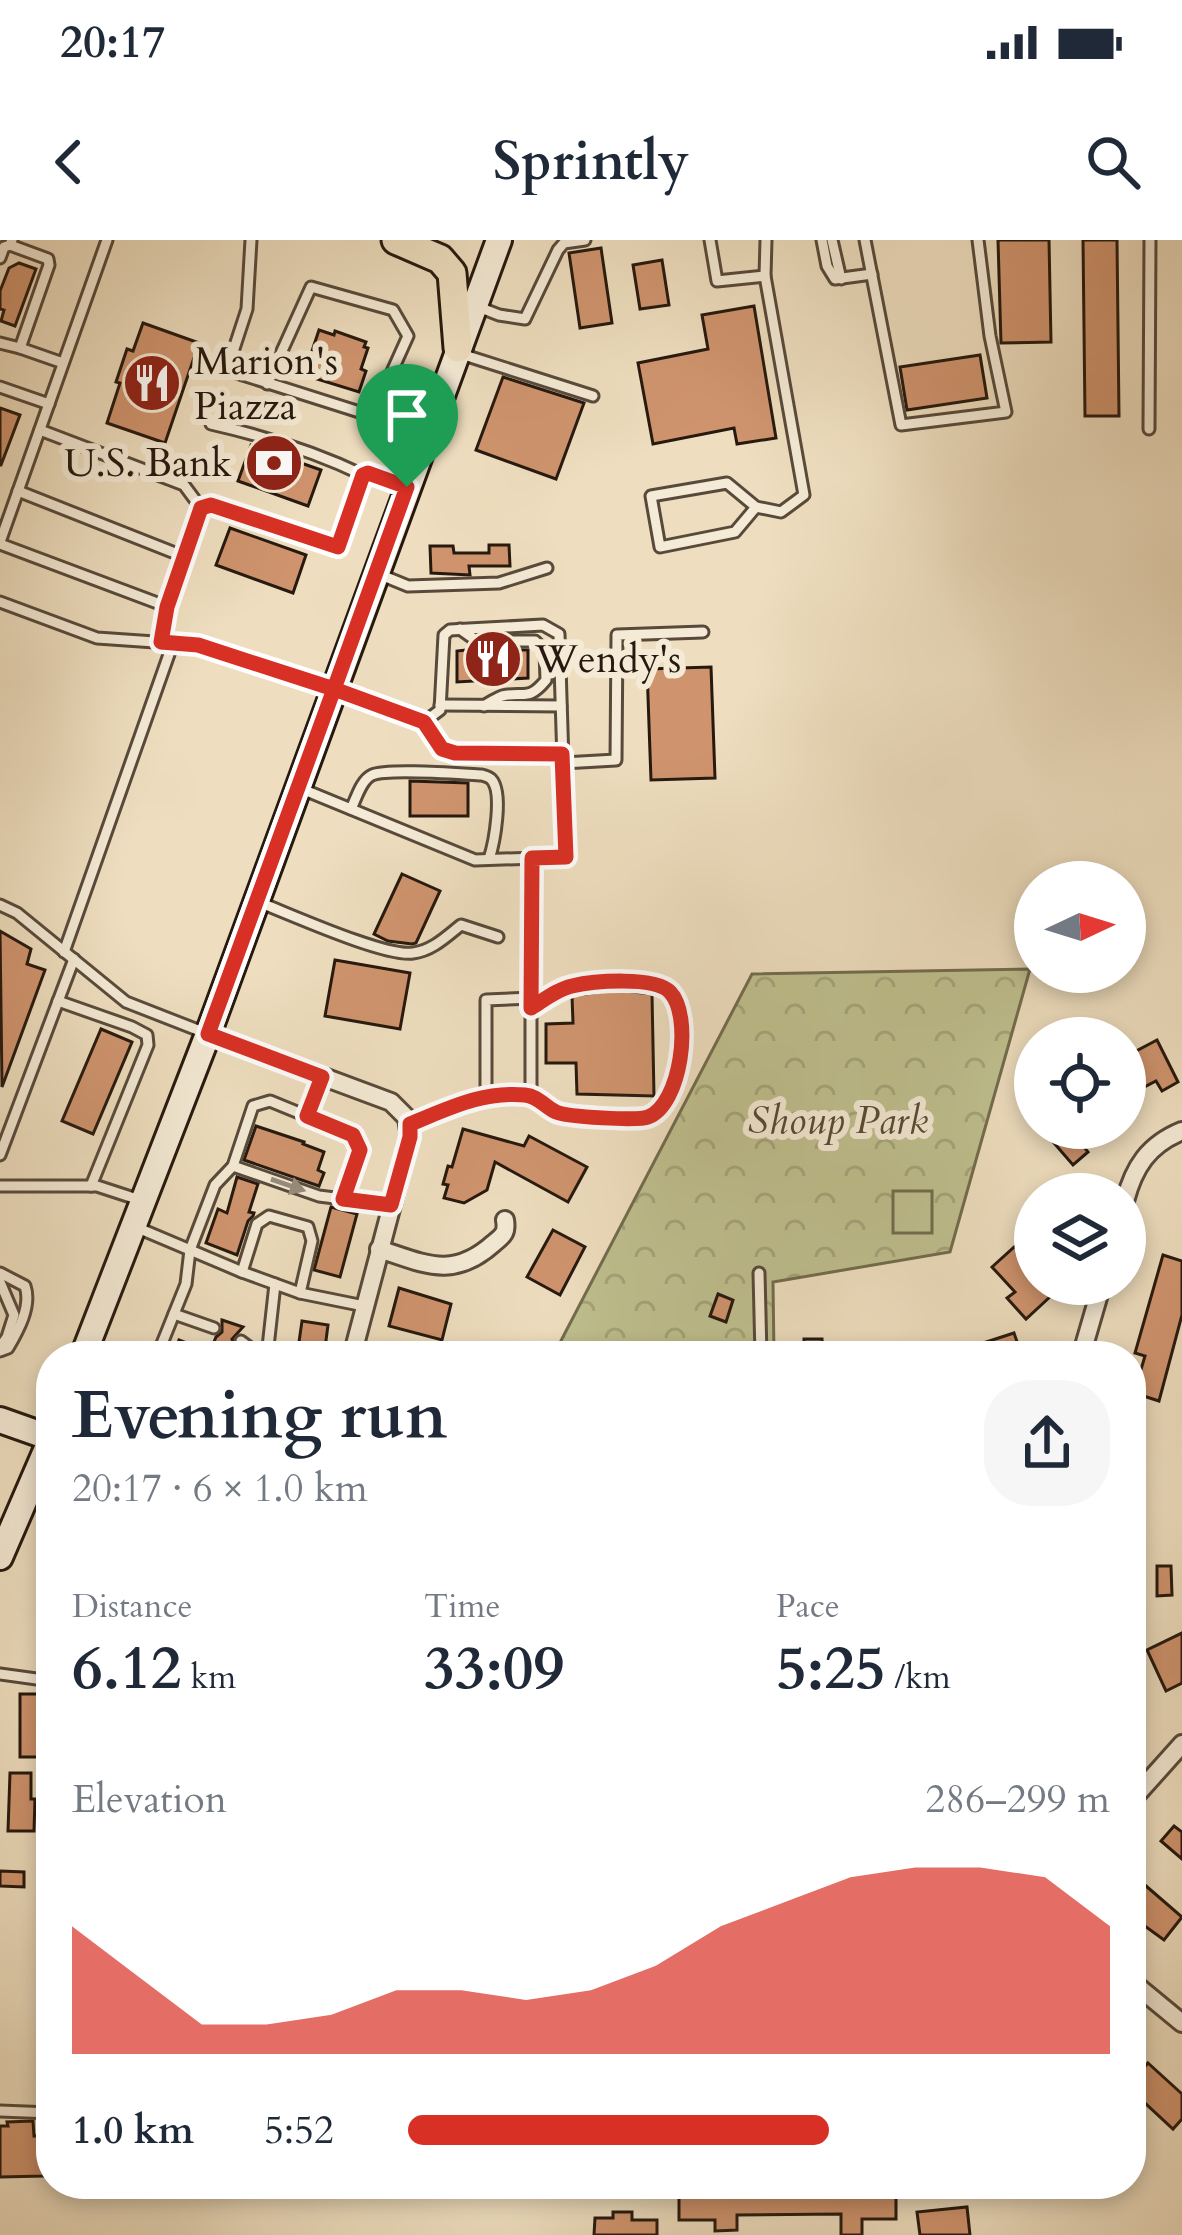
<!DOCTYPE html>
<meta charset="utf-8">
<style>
:root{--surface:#fff;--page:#f6f6f7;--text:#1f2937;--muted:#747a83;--accent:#d93025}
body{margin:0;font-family:Cardo,serif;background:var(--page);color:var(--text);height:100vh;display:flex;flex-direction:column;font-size:45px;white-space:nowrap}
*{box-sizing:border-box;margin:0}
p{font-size:39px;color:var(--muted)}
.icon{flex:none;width:66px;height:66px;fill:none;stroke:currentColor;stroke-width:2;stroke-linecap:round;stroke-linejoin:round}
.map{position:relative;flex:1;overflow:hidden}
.side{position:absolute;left:36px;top:1101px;width:1110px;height:858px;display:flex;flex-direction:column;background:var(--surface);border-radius:48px;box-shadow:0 6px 18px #0003}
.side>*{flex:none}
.needle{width:78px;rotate:86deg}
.buttons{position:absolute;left:1014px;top:621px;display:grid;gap:24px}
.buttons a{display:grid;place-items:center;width:132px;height:132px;border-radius:50%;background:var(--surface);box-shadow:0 6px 18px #0003;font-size:60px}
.pin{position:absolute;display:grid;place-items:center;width:102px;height:102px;color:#fff;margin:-123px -51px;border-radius:50% 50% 50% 0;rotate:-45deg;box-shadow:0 0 12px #0007}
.pin .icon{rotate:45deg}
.round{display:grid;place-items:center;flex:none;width:126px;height:126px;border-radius:48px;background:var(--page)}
.summary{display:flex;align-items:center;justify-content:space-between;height:204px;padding:0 36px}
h1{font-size:66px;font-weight:800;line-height:90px}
.stats{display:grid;grid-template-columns:repeat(3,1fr);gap:18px;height:204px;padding:12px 36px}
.stats div{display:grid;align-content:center}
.stats b{font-size:60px;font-weight:800}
.stats small{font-size:33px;font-weight:400}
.stats p{font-size:33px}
.chart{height:336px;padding:24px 36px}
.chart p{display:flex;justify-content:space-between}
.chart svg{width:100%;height:216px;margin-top:12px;fill:var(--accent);opacity:.7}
ul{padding:0 36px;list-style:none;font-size:39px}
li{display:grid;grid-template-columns:192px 144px 1fr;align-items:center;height:90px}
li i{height:30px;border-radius:15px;background:var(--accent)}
.status{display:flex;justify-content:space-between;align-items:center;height:84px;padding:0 60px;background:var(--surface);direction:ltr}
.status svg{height:33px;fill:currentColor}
header{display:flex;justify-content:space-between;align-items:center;height:156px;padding:0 36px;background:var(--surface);font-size:54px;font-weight:800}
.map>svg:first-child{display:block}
</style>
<div class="status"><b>20:17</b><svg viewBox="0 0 49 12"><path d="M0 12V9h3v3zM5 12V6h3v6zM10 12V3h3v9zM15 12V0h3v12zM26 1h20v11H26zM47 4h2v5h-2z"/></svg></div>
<header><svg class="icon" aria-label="back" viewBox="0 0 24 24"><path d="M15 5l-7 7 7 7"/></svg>Sprintly<svg class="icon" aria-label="search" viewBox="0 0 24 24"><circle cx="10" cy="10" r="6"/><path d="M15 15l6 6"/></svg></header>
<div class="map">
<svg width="1182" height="1995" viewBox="0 0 1182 1995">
<defs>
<pattern id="park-crowns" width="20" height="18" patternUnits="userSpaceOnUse" patternTransform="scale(3)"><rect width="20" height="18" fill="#bfbf8e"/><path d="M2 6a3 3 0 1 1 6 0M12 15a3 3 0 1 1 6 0" fill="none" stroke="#a4a479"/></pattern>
</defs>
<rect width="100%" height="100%" fill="#eedebf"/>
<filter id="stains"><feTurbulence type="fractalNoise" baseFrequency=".00167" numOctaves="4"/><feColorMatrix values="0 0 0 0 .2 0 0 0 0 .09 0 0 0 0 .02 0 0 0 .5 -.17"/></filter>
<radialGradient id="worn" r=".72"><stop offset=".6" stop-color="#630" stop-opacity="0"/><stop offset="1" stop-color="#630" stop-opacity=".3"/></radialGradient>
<!-- park -->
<polygon fill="url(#park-crowns)" stroke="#726c4e" stroke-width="3" points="1030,729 950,1012 773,1042 774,1116 553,1116 752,734"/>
<!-- pitch -->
<rect fill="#bfbf8e" stroke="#726c4e" stroke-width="3" x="893" y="951" width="39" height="42"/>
<!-- building -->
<g fill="#cf946e" stroke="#26190f" stroke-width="3">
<polygon points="998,0 1049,0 1051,102 1001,103"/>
<polygon points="1083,0 1117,0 1119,176 1085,176"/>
<polygon points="601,8 612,83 580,88 569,13"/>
<polygon points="662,20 669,65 640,69 633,25"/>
<polygon points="19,23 36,29 15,86 1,81 4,70 0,69 0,51 9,28"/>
<polygon points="754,66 776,198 737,204 734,188 653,204 638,123 708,109 702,75"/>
<polygon points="143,83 199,103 165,203 107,183 120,143 116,142 127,109 133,111"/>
<polygon points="319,90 334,95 335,91 366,102 364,107 368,108 361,129 366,131 359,152 304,135"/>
<polygon points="980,115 987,158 907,170 900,127"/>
<polygon points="503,137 584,163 556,239 476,210"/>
<polygon points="0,168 20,175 1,225 0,225"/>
<polygon points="251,205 285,213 284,217 321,230 308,266 238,241"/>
<polygon points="230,288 306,315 293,353 216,325"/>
<polygon points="489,305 509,305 510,326 469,326 470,335 431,333 430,306 453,306 454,313 489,313"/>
<polygon points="474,409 528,410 528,438 457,442 457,411"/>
<polygon points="711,427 715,538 651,540 647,429"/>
<polygon points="410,541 468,543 468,576 410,576"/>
<polygon points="402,634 440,651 416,703 412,704 388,701 374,694"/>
<polygon points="0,691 31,709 27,724 45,730 2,847"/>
<polygon points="335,720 410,733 400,789 325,776"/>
<polygon points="614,750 652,754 654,856 577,854 576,823 546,823 546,784 573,783 572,756"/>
<polygon points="101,789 132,802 93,894 62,881"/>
<polygon points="1157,800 1178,842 1162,851 1156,841 1125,857 1125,817"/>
<polygon points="256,886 304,902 303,904 324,912 318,930 324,933 319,946 244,920"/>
<polygon points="1041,888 1089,888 1096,896 1084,907 1088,912 1073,925"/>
<polygon points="463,889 524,906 529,896 587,927 568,962 495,922 487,950 464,963 444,958 448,945 443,944 448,926 452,927"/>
<polygon points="237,937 258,944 249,972 254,973 253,976 248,981 237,1015 206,1003 218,969 227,973"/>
<polygon points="331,967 357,974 340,1037 314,1030"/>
<polygon points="1035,988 1035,1025 1029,1030 1035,1037 1035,1044 1042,1044 1052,1055 1026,1079 1007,1058 1015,1052 992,1027"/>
<polygon points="553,990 585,1007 560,1055 527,1037"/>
<polygon points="1163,1015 1182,1021 1182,1075 1159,1161 1134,1153 1145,1116 1135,1113"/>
<polygon points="399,1048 451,1064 442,1100 389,1086"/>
<polygon points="718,1054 733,1060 726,1082 710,1076"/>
<polygon points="222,1080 243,1087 232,1099 235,1108 232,1116 173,1116 179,1100 210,1112 216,1097 222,1092"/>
<polygon points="302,1081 328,1085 324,1116 297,1116"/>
<polygon points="1014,1093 1022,1116 952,1116 952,1113"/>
<polygon points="804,1099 822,1099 823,1116 804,1116"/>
<polygon points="1157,1326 1171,1326 1172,1355 1157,1356"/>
<polygon points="1182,1393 1182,1443 1166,1451 1147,1410"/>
<rect x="20" y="1454" width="31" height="63"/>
<polygon points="10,1533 31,1533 31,1559 35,1559 34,1591 8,1591"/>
<polygon points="1174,1586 1182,1592 1182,1619 1161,1601"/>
<polygon points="0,1631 24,1632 24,1647 0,1646"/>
<polygon points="1131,1633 1182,1677 1164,1700 1131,1676"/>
<polygon points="1148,1823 1182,1854 1182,1879 1173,1889 1131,1850 1131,1842"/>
<polygon points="33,1881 34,1896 43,1895 44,1936 0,1937 0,1886 8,1886 7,1882"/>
<polygon points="716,1944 819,1944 819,1952 878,1953 879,1944 896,1944 896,1979 862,1979 862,1995 841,1995 841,1974 737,1975 737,1990 715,1991 715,1980 679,1980 679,1951 699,1951 699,1947 716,1947"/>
<polygon points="967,1967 970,1995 920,1995 917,1972"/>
<polygon points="613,1972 632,1972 632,1980 657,1980 657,1995 594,1995 595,1978 613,1978"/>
</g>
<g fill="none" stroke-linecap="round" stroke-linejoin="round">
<defs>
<g id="lane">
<polyline points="251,0 247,69 227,130 372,176 408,96 393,70 311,47 267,144"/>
<polyline points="710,0 717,41 765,36"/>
<polyline points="822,0 827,26 835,39 872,34"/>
<polyline points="832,0 841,39"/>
<polyline points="865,0 901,185 1006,172 990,96 978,0"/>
<polyline points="0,18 4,7 10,5 12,0"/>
<polyline points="476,66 499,75 525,79 558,10 564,3 585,0"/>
<polyline points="0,103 20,108 49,25 48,19 10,5"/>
<polyline points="20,108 63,123"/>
<polyline points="461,114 593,156"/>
<polyline points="0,147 49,164"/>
<polyline points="372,176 426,183"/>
<path d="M211,184C264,196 313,211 363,235"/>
<polyline points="1149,189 1150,0"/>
<polyline points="40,190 184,245 201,268 168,367 161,402"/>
<polyline points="18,251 185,317"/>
<polyline points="756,267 735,292 660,307 651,256 727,243 756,267 781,272 804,255 765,36 766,0"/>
<polyline points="201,268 211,265 338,307 363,235 368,233 407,247"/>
<polyline points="0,302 107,0"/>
<polyline points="0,304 168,367"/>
<polyline points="381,335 408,346 499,343 547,328"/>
<polyline points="0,362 97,398 198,405 334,449 424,482 440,470 444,395 450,390 543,385 559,394 566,617 475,620 302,549"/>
<path d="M460,389L477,401H535L545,411L546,440C528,462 524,451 502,456C499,457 486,464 484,466"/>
<polyline points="440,465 561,466"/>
<polyline points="424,482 443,509 455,513 563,514"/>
<polyline points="563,523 616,520 617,395 703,392"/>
<path d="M351,569C356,559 361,540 372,535C388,528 461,534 482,535C485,536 489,537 491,539C504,552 494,604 489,619"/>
<path d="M261,663C292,675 385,717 413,713C432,711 447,696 461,685L498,697"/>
<polyline points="0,665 17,673 126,762 208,794"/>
<polyline points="64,712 173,403"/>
<polyline points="58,761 132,787 147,795 148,805 91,946"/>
<polyline points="486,855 531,855 531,763"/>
<path d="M531,855C560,874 566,874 600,877C613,878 633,882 646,878C681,867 693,777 671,753C656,736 584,740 564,749C552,754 542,762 531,768"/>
<polyline points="307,876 322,837"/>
<polyline points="409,884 486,855 486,760 532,758 532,618"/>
<polyline points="0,915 74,719"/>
<polyline points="233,926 319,956 390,965"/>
<polyline points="0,946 97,946 143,961"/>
<polyline points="138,988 242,1032 300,1053 364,1066"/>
<polyline points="242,1032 257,984 269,976 308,987 312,1001 300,1053"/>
<path d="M0,1033L25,1046C32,1066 18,1091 8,1108L0,1111"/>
<polyline points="759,1033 761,1116"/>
<polyline points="0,1042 14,1075 7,1097 0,1107"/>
<polyline points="174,1074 214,1088"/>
<polyline points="241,1101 249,1107 248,1116"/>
<polyline points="157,1116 186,1044 190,1010 215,945 233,926 253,866 270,861 353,895 360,910 343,959"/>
<polyline points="267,1116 275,1044"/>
<polyline points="0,1434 51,1441"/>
<polyline points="0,1871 51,1873"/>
</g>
<g id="street">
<polyline points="208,794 391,862 407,878 410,897 352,1116"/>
<path d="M1125,961C1134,927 1148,905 1182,891"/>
<path d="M379,1009C425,1024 453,1040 494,1003C504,995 507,992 505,980"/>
<polyline points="1081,1116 1102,1044"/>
<polyline points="1131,1561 1182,1504"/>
<polyline points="1131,1741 1182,1783"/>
</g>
<g id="secondary">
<polyline points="83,1116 208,794 499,0"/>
<polyline points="0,1180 51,1198"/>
<polyline points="0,1317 51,1199"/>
</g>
<polyline id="primary" points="396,0 440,19 452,33 458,108"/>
</defs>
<!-- lane casing -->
<use href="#lane" stroke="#584a3b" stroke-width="15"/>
<!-- street casing -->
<use href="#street" stroke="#584a3b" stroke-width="22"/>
<!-- secondary casing -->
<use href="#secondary" stroke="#26190f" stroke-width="30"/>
<!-- primary casing -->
<use href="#primary" stroke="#26190f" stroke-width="33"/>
<!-- lane -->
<use href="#lane" stroke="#f4ead5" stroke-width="9"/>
<!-- street -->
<use href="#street" stroke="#f4ead5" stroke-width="16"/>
<!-- secondary -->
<use href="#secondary" stroke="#f4ead5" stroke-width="24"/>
<!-- primary -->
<use href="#primary" stroke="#eedebf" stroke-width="27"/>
</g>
<!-- one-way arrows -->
<defs><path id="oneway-solid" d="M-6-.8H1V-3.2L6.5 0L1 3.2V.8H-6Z" transform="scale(3)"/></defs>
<use fill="#978c7c" href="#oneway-solid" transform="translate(288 945) rotate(19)"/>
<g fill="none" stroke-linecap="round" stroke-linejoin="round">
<defs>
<path id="route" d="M407,247L368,233L363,235L338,307L211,265L201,268L167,367L161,402L198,405L334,449L208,794L322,837L307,876L353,895L360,910L343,959L391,965L410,897V884C448,869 482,851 525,855C538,856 545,867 556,872C567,877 638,881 648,877C681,865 693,776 670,752C655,736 593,741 572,746C558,749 544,760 531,768L532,618L566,617L562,514L455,513L442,509L424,482L334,449L407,247"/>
</defs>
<!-- route casing -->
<use href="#route" stroke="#fff" stroke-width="24"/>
<!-- route -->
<use href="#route" stroke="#d93025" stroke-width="15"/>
</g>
<!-- icons -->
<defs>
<symbol id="restaurant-disc" viewBox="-11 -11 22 22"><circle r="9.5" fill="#8f2418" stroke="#f4ead5"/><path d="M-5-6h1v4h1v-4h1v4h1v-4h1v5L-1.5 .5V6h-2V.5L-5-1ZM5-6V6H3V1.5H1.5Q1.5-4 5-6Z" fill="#fff"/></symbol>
<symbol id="bank-disc" viewBox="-11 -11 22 22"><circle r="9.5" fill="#8f2418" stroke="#f4ead5"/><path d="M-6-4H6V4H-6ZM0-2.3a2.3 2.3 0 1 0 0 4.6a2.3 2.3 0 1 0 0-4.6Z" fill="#fff"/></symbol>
</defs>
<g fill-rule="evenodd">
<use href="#restaurant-disc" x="119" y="110" width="66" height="66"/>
<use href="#bank-disc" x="241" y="190" width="66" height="66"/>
<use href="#restaurant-disc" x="460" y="386" width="66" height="66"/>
</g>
<g text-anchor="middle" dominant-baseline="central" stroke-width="12" stroke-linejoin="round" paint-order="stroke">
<!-- poi labels -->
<g font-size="39" fill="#26190f" stroke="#f4ead5" text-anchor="start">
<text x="194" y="121">Marion's<tspan x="194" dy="45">Piazza</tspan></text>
<text x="232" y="223" text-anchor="end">U.S. Bank</text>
<text x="535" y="419">Wendy's</text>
</g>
<!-- park labels -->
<g font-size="39" font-style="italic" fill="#544b35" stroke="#f4ead5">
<text x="838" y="880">Shoup Park</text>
</g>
</g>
<rect width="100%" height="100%" filter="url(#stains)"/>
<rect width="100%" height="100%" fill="url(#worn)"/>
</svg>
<div class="buttons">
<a><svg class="needle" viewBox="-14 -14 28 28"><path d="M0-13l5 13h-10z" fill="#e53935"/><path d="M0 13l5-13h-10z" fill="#747a83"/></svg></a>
<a><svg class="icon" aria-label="locate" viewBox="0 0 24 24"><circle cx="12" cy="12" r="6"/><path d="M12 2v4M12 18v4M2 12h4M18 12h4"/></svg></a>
<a><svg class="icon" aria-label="layers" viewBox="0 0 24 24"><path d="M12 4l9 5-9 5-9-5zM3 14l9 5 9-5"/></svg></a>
</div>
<div class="pin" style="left:407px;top:247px;background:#1e9e55"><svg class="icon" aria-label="arrive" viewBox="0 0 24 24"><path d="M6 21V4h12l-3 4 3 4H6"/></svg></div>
<section class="side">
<div class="summary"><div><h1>Evening run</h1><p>20:17 · 6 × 1.0 km</p></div><a class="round"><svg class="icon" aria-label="share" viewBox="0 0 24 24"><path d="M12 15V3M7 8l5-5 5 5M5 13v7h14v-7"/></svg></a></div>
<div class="stats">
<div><p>Distance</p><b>6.12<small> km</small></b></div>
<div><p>Time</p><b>33:09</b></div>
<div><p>Pace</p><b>5:25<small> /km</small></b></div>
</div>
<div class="chart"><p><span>Elevation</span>286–299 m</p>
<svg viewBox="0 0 160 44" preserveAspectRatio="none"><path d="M0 44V18L10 28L20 38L30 38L40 36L50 31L60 31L70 33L80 31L90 26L100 18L110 13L120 8L130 6L140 6L150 8L160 18V44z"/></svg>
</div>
<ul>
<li><b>1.0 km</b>5:52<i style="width:60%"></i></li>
</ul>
</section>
</div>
